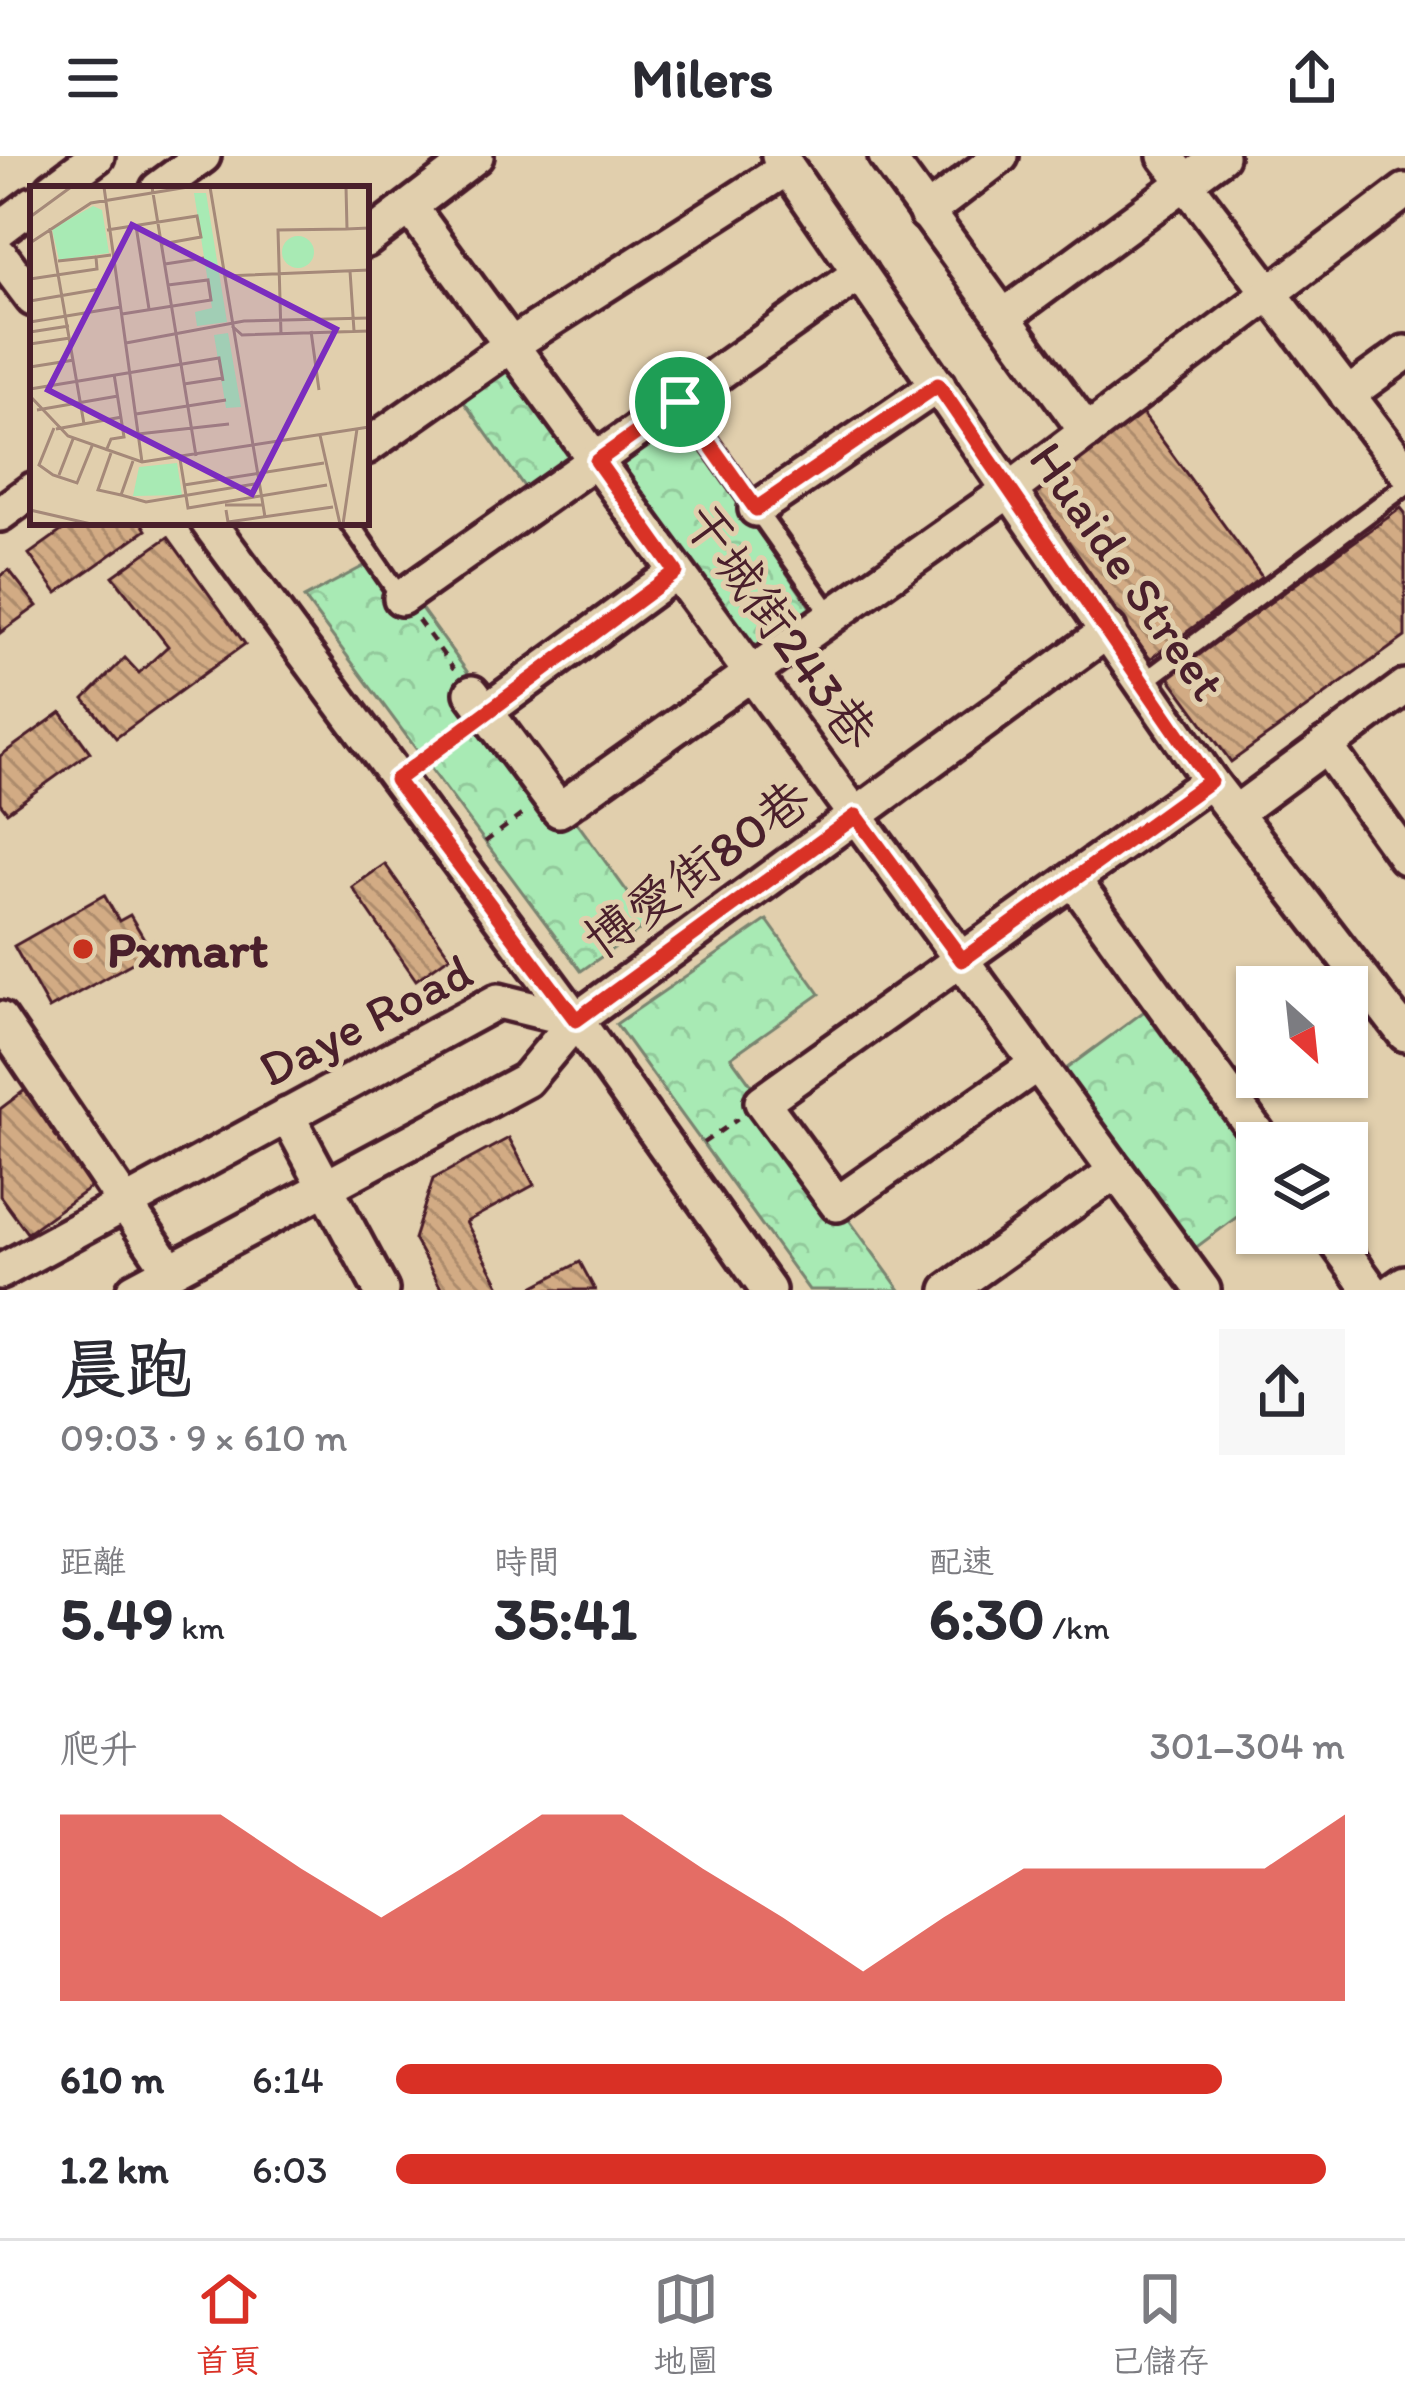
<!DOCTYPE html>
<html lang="zh-TW">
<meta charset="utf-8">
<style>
:root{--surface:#fff;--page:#f7f7f7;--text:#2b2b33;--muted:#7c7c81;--line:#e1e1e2;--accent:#d93025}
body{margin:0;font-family:Itim,"LXGW WenKai TC",sans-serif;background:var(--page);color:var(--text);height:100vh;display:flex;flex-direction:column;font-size:45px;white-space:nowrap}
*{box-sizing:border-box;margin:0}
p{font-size:39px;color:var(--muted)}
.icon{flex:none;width:66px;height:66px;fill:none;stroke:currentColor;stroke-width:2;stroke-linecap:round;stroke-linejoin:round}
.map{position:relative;height:1134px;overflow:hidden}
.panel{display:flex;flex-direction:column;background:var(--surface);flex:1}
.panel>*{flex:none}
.needle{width:78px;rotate:153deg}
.tools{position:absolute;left:1236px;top:810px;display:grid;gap:24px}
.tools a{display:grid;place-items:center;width:132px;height:132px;border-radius:0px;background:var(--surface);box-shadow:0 3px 9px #0004;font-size:60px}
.pin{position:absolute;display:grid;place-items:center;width:102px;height:102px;color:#fff;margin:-51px;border:6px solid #fff;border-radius:50%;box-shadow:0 3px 12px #0007}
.round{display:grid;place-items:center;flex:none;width:126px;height:126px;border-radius:0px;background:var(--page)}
.head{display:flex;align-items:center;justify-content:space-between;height:204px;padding:0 60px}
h1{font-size:66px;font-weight:700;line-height:90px}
.metrics{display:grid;grid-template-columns:repeat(3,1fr);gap:18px;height:204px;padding:12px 60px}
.metrics div{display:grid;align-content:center}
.metrics b{font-size:60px;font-weight:700}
.metrics small{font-size:33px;font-weight:400}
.metrics p{font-size:33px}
.chart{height:336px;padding:24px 60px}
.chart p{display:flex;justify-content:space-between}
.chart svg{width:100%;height:216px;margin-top:12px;fill:var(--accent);opacity:.7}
ul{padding:0 60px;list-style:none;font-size:39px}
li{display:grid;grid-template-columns:192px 144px 1fr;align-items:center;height:90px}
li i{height:30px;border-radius:15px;background:var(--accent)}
header{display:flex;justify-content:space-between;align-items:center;height:156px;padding:0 60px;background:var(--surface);font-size:54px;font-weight:700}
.tab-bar{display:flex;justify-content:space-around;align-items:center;height:168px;border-top:3px solid var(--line);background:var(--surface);font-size:33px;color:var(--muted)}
.tab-bar a{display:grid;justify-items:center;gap:6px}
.tab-bar .on{color:var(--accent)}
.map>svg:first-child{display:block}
</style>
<header><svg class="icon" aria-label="menu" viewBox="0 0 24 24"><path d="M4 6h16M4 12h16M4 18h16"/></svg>Milers<svg class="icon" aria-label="share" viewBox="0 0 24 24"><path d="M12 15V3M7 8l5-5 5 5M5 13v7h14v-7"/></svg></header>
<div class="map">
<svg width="1405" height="1134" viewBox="0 0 1405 1134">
<defs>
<pattern id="forest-crowns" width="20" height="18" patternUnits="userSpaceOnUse" patternTransform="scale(3)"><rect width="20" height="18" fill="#a8eab4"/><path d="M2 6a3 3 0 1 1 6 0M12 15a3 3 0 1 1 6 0" fill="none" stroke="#92c89b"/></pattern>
<pattern id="building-back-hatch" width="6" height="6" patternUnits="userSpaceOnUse" patternTransform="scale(3)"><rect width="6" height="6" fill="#d2ab84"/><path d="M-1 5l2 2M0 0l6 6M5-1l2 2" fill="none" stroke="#ac8b6c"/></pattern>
</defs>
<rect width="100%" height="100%" fill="#e1cfad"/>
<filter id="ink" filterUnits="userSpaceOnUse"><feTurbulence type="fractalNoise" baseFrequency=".00833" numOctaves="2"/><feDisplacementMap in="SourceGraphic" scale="24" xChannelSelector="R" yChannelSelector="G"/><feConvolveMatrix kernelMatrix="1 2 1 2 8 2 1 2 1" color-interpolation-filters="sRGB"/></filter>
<g filter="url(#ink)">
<!-- forest -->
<g fill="url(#forest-crowns)" stroke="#798470" stroke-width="3">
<polygon points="511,198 584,300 530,339 457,236"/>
<polygon points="679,260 814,457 754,499 611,310"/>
<polygon points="383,400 650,767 581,815 304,442"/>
<polygon points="767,764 820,838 731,901 900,1134 809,1134 616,868"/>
<polygon points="1154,848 1257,989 1257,1046 1186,1099 1055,921"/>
</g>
<!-- building -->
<g fill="url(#building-back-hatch)" stroke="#4a1f2b" stroke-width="3">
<polygon points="1142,257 1262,421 1150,503 1029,339"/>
<polygon points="1401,352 1405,357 1405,481 1231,606 1168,520"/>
<polygon points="74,366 141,366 146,374 57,437 29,398"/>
<polygon points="168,381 245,488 116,582 84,543 125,502 139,517 168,490 113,420"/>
<polygon points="9,414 37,450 0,477 0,420"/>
<polygon points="61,556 90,596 7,656 0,647 0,600"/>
<polygon points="385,708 450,800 416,824 352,731"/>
<polygon points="104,739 119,765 130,759 152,796 49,853 14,790"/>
<polygon points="25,934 94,1029 27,1077 0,1040 0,953"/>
<polygon points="509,982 534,1029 466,1066 502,1134 442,1134 414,1083 433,1023"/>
<polygon points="580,1106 595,1134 527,1134"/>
</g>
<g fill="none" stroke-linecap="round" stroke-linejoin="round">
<defs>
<g id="service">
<polyline points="680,246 831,459"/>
<polyline points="349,366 401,442"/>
<polyline points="1144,526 1405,330"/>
</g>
<g id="minor">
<polyline points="779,0 1210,625 1405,878"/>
<polyline points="886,0 1087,276"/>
<polyline points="1165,0 1405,314"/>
<polyline points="53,33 97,0"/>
<polyline points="158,33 203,0"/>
<polyline points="410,51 1203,1134"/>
<polyline points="926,57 1001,0"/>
<polyline points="0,73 33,48"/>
<polyline points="366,84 476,0"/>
<polyline points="0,99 33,143"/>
<polyline points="1003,161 1221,0"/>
<polyline points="1347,239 1405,197"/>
<polyline points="366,291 511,189 787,12"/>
<polyline points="756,353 938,229"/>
<polyline points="0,358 33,334"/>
<polyline points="208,366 576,864 768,1134"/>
<polyline points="401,442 860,117"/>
<polyline points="472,537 559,654 1011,333 1405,35"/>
<polyline points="485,556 676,416"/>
<polyline points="1325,589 1405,701"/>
<polyline points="1235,657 1405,531"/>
<polyline points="1075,726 1264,987"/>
<polyline points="0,863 170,1114"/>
<polyline points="1037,908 837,1048 762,946 1210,625"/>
<polyline points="287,959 381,1134"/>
<polyline points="1330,1077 1371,1134"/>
<polyline points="0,1116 498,845 576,864"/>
<polyline points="134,1134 526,924 576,864 1109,474"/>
<polyline points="949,1134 1116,1015"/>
<polyline points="1395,1134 1405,1127"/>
</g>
</defs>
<!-- service casing -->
<use href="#service" stroke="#4a1f2b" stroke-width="26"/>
<!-- minor casing -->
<use href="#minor" stroke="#4a1f2b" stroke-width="42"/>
<!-- path -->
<g stroke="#4a1f2b" stroke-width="4.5" stroke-dasharray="9 9" stroke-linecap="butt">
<polyline points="418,464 454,513"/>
<polyline points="423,603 461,574"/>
<polyline points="485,686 524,657"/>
<polyline points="703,987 738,963"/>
</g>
<!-- service -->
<use href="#service" stroke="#e1cfad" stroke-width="16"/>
<!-- minor -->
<use href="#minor" stroke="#e1cfad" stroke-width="33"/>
</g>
</g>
<g fill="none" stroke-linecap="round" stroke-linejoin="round" filter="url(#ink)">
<defs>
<polygon id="route" points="938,229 1210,625 962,804 856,660 576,864 396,624 676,416 597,305 680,246 756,353"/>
</defs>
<!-- route casing -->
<use href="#route" stroke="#fff" stroke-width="24"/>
<!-- route -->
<use href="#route" stroke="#d93025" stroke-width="15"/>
</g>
<!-- markers -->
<circle fill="#c8321e" stroke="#e1cfad" stroke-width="4.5" cx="83" cy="793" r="12"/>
<g text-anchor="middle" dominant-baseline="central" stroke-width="10" stroke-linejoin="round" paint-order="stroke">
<!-- street labels -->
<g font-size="51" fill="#4a1f2b" stroke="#e1cfad">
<text transform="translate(1128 415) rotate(55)">Huaide Street</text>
<text transform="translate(780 470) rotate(54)">干城街243巷</text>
<text transform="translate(697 713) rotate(-36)">博愛街80巷</text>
<text transform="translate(365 864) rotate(-27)">Daye Road</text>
</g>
<!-- poi labels -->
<g font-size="51" font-weight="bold" fill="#4a1f2b" stroke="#e1cfad" text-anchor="start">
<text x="107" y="793">Pxmart</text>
</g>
</g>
<!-- overview -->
<g transform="translate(30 30)">
<rect width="339" height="339" fill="#e1cfad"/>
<path d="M164,7H176L197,136L167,140L165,126L182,122ZM63,20L72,24L79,67L29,74L22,43ZM198,147L211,221L196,222L184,149ZM147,277L152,309L103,310L109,281Z" fill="#a8eab4"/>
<path d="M252 66a16 16 0 1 1 32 0a16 16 0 1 1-32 0Z" fill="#a8eab4"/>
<path fill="none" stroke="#a58979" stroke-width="3" d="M74,1L112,276M122,1L166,270M180,1L235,331M316,1L317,43L339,42M0,31L41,1M106,40L119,123M20,42L54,238M77,44L167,30L171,51L132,58M0,57L61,17L158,1M28,75L66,71M135,78L174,72M320,85L324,145M195,90L339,84M0,93L67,83L66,71L81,69M0,115L70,103M92,128L181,114L178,94L138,99M0,136L91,121M202,140L212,149L339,145M281,145L289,204M0,146L39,140M251,148L248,44L317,43M96,157L214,135L339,132M0,158L40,152M0,181L44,174M154,198L193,192M0,203L189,172L193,195M0,210L38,250L112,276L339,241M7,224L88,210M106,228L196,214M24,242L9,279L23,289L47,297L62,260M26,243L92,231M108,248L199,238M290,249L310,338M76,265L81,253L94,251L84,188M81,267L68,304L91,309M150,273L158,322L297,299M103,275L91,309L116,316L230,297M29,289L43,253M154,299L294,277M195,319H233M0,324L61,338M196,324L198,336L303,321M313,338L327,243"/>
<path fill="#7b2cbf" fill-opacity="0.15" stroke="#7b2cbf" stroke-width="6" d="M102,39L306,143L222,308L18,204Z"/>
<rect width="339" height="339" fill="none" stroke="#4a1f2b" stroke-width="6"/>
</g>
</svg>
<div class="tools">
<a><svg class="needle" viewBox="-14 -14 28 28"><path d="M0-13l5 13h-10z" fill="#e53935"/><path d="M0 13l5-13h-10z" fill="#7c7c81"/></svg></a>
<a><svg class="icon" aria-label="layers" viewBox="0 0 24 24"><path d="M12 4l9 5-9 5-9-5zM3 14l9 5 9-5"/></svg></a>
</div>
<div class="pin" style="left:680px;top:246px;background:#1e9e55"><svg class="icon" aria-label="arrive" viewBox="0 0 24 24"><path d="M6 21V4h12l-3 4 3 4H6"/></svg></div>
</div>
<section class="panel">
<div class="head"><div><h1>晨跑</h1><p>09:03 · 9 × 610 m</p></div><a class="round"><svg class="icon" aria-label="share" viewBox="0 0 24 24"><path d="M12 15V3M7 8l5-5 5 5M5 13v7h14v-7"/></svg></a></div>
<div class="metrics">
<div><p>距離</p><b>5.49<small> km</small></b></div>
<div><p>時間</p><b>35:41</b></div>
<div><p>配速</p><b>6:30<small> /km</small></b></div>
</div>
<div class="chart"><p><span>爬升</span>301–304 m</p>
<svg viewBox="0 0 160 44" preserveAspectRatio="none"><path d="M0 44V6L10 6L20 6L30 17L40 27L50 17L60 6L70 6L80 17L90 27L100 38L110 27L120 17L130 17L140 17L150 17L160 6V44z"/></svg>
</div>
<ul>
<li><b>610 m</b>6:14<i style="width:87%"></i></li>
<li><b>1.2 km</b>6:03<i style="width:98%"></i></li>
</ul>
</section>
<nav class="tab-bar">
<a class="on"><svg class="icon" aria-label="home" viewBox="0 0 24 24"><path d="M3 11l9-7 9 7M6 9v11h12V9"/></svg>首頁</a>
<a><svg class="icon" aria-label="map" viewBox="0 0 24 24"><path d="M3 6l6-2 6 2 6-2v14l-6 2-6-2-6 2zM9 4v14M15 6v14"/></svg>地圖</a>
<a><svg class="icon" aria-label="saved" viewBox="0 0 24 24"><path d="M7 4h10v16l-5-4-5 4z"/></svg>已儲存</a>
</nav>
